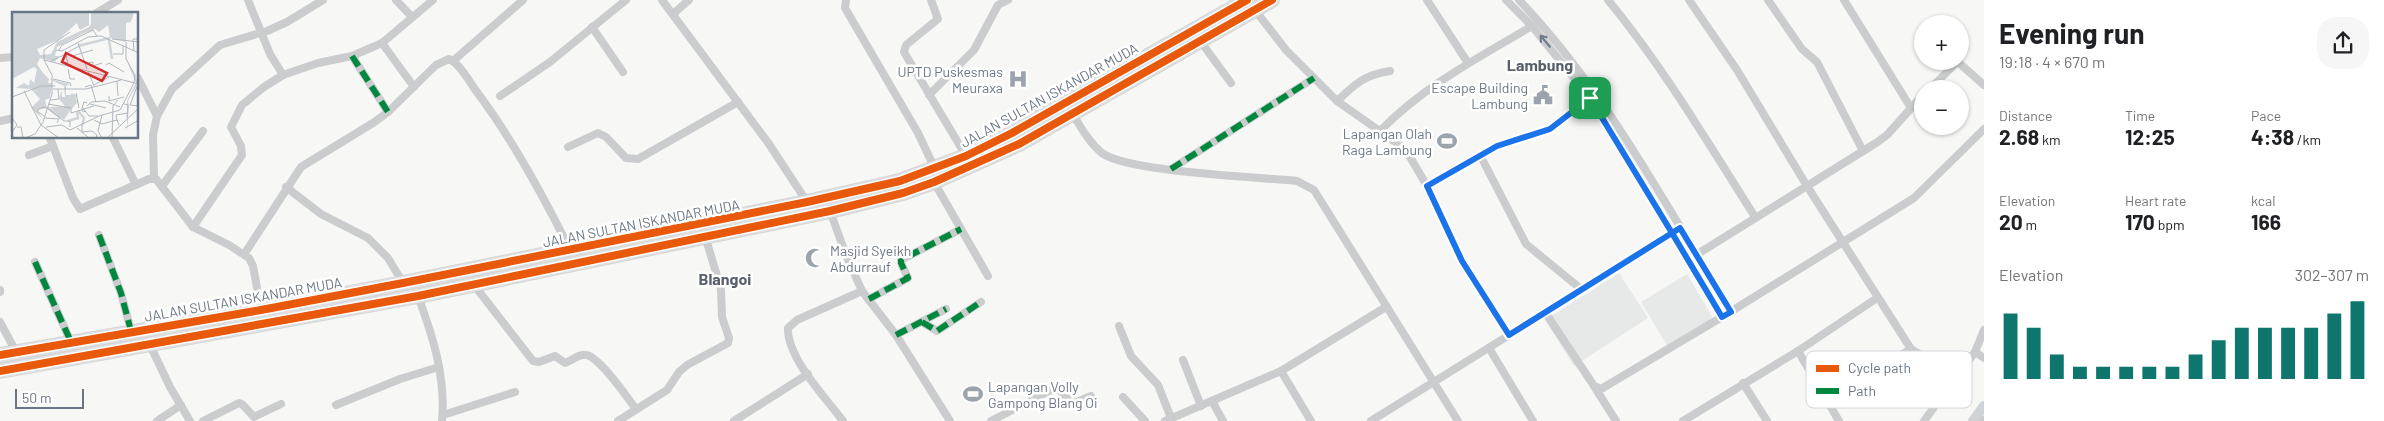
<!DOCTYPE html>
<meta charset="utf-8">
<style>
:root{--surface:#fff;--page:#f6f6f6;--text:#202124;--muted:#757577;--accent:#0f766e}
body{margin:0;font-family:Barlow,sans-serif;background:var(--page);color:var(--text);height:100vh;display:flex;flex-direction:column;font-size:19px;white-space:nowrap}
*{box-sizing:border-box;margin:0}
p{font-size:16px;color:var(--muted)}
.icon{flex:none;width:28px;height:28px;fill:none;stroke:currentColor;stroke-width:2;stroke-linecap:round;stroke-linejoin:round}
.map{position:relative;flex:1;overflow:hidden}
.sheet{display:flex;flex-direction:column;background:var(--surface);width:400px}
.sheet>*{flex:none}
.controls{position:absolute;left:1914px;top:15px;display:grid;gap:10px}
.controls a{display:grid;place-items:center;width:55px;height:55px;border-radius:50%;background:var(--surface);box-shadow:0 1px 4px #0004;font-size:25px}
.scale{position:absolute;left:15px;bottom:12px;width:69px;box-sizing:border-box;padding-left:5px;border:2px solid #697784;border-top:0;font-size:14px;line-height:18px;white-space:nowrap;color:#697784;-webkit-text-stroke:4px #fff;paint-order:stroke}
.pin{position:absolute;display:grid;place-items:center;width:42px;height:42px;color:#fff;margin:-21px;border-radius:10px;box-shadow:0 2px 8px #0006}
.round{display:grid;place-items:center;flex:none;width:52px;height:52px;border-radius:20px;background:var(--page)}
.overview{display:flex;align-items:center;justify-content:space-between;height:85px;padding:0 15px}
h1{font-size:28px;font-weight:700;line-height:38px}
.stats{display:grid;grid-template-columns:repeat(3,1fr);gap:8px;height:85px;padding:5px 15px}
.stats div{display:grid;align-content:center}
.stats b{font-size:21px;font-weight:700}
.stats small{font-size:14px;font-weight:400}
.stats p{font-size:14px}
.chart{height:140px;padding:10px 15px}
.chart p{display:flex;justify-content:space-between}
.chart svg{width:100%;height:90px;margin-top:5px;stroke:var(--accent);stroke-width:6}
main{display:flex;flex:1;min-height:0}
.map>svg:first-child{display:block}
</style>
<main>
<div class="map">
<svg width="1984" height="421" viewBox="0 0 1984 421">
<rect width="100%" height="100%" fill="#f7f7f6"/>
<!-- built -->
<g fill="#e7e8e8">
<polygon points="1619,273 1648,318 1574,366 1545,320"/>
<polygon points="1687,274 1714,320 1668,347 1641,302"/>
</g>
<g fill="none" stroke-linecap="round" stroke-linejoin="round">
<!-- canal -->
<polyline stroke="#ced4d7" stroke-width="10" points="1973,421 1984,406"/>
<defs>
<g id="highway">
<polyline points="0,355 261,310 403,283 807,202 900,181 966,156 1012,133 1247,0"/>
<polyline points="0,371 418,296 830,211 903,193 934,182 1019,144 1272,0"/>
</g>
</defs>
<!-- highway casing -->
<use href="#highway" stroke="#d4d5d5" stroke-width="16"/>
<!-- street -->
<g stroke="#cbcccd" stroke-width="8">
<polyline points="248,0 270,54 283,75"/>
<polyline points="396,0 412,17"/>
<polyline points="662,0 769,144 807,202"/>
<polyline points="846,0 845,8 918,133 935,169"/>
<polyline points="931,0 938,19 906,45 904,52 966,156"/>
<polyline points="1427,0 1468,63"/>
<polyline points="1506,0 1532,26 1598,108 1722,317"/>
<path d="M1519,0C1606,91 1665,205 1731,311"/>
<path d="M1608,0C1664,68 1708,143 1755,217"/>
<polyline points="1689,0 1737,70 1807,186 1911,349 1957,376 1975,352 1984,330"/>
<polyline points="1768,0 1802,49 1817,62 1863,151"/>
<polyline points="1844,0 1911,108"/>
<polyline points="1255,10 1286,50 1337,101 1401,146 1410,157 1427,186 1462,261 1509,335"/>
<polyline points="95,14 118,0"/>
<polyline points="673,14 689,0"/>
<polyline points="592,27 623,72"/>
<polyline points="1201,42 1231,83"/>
<polyline points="382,43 414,87"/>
<polyline points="352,56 388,112"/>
<polyline points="0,58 14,57"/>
<polyline points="453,61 523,0"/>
<polyline points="138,78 157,116"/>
<polyline points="1930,89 1956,63 1959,63 1984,85"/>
<polyline points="929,95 974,50 998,5 1008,0"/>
<polyline points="500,96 550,62 626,0"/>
<path d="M1337,101C1355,84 1364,75 1390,71"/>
<path d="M1072,113C1081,127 1089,143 1102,153C1127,172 1259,177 1297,181L1314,190L1458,421"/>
<polyline points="0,121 14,118"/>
<path d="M1380,131C1424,86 1478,58 1532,26"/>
<polyline points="50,138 73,198 80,209 149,179 156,179 193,227 229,245 249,258 253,266 261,310"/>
<polyline points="113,138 136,185"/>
<polyline points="568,147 598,133 606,137 626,158 638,159 738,102"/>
<polyline points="29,155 53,146"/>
<polyline points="1480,155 1526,244 1581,289"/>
<polyline points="1171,169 1314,78"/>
<polyline points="154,178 153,135 157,116 172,89 220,45 267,31 287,22 323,0"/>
<polyline points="934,182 988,276"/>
<polyline points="162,186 203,131"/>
<polyline points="1427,186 1497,146 1550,129 1590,98"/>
<polyline points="286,187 321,214 368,238 388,258 403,283"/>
<polyline points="830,211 846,255 862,291 896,335 950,421"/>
<polyline points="193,227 242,155 241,146 231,127 242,105 264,87 283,75 318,63 352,56 382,43 433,0"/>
<polyline points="99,235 121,293 131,331"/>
<path d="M245,253L301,167L373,123L388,112L436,65L449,59C459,63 468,79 474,88C512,138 542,193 570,250"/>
<polyline points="1696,255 1876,143 1887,135 1922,96"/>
<polyline points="35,262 71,342"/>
<path d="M474,285L533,361L539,362L555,356L565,363C571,361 580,353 587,355C602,360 626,396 636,409"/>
<polyline points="0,290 0,292"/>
<path d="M418,296C433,337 446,377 442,421"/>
<polyline points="869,299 908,278 901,263 901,260 961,229"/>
<polyline points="1545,312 1594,386 1601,389 1722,317 1914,198 1984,129"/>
<polyline points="0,322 16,352"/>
<polyline points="922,322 937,331 981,302"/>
<polyline points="1119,326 1131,356 1158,385 1171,418"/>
<polyline points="896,335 946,309"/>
<polyline points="150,345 170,387 190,421"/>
<polyline points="1489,348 1533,421"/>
<polyline points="1798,351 1839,421"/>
<polyline points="1975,352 1984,358"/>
<polyline points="1183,360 1201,406"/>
<polyline points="1281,371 1311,421"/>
<polyline points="1743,383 1767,421"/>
<polyline points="1594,386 1616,421"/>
<polyline points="1123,397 1145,421"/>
<polyline points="1827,400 1911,349"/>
<polyline points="1212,401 1223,421"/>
<polyline points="336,405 400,379 439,367"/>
<polyline points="443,415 515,392"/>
<polyline points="157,421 181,405"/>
<polyline points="203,421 239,403 242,404 254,417 281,404"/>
<polyline points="618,421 667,390 679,372 687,365 728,343 729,338 722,317 721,289 705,236"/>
<polyline points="734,421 808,374"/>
<path d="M843,421C826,398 787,358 788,328L797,320L862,291"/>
<polyline points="991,421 1057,387 1072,404 1091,396"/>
<polyline points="1165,421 1281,371 1386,307"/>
<polyline points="1371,421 1675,232"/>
<polyline points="1683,421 1798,351 1877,298"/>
<polyline points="1924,421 1957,376"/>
<polyline points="1983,421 1984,420"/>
</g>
<!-- highway -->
<use href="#highway" stroke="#dfe0e1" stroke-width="14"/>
<!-- quiet -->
<g stroke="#00873e" stroke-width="6" stroke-dasharray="12 6" stroke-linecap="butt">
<polyline points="352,56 388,112"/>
<polyline points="1171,169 1314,78"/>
<polyline points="99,235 121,293 131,331"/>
<polyline points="35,262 71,342"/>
<polyline points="869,299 908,278 901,263 901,260 961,229"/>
<polyline points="922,322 937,331 981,302"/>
<polyline points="896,335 946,309"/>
</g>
<defs>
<g id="cycleway">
<polyline points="0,355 261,310 403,283 807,202 900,181 966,156 1012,133 1247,0"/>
<polyline points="0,371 418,296 830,211 903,193 934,182 1019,144 1272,0"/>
</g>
</defs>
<!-- cycleway casing -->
<use href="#cycleway" stroke="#fff" stroke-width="11"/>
<!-- cycleway -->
<use href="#cycleway" stroke="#e8590c" stroke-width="8"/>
</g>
<!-- one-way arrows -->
<defs><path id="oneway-shaft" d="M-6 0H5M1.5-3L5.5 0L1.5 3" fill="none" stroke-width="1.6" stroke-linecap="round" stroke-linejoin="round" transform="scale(1.25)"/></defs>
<use stroke="#6e7b88" href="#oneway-shaft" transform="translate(1545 41) rotate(-130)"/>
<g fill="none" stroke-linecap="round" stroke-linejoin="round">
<defs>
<polyline id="route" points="1590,98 1550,129 1497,146 1427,186 1462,261 1509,335 1672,233 1722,317 1731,312 1680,228 1672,233 1590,98"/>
</defs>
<!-- route casing -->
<use href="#route" stroke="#fff" stroke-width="10"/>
<!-- route -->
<use href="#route" stroke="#1a73e8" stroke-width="6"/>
</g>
<!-- icons -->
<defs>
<symbol id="hospital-bare" viewBox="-9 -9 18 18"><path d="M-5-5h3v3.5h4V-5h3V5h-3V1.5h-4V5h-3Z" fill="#9ba4ac" stroke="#fff" stroke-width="2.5" paint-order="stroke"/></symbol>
<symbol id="civic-bare" viewBox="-9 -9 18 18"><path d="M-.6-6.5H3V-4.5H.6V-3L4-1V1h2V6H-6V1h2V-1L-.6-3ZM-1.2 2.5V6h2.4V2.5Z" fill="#9ba4ac" stroke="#fff" stroke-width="2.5" paint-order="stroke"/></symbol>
<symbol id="stadium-bare" viewBox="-9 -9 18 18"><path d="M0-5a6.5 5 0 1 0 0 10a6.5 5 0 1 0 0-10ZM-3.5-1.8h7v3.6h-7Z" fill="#9ba4ac" stroke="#fff" stroke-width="2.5" paint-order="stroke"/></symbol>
<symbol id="mosque-bare" viewBox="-9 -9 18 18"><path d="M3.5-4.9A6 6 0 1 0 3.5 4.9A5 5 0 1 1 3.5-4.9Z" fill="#9ba4ac" stroke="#fff" stroke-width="2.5" paint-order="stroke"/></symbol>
</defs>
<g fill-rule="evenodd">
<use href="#hospital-bare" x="1004" y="65" width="28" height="28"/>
<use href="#civic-bare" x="1529" y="81" width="28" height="28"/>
<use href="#stadium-bare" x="1433" y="127" width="28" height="28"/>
<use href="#mosque-bare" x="801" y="244" width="28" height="28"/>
<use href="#stadium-bare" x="959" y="380" width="28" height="28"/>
</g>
<g text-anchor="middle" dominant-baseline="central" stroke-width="5" stroke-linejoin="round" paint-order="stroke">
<!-- poi labels -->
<g font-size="14" fill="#697784" stroke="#fff" text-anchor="end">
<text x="1003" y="71">UPTD Puskesmas<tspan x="1003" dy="16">Meuraxa</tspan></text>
<text x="1528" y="87">Escape Building<tspan x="1528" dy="16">Lambung</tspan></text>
<text x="1432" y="133">Lapangan Olah<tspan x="1432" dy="16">Raga Lambung</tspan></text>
<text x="830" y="250" text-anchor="start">Masjid Syeikh<tspan x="830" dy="16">Abdurrauf</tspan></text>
<text x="988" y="386" text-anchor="start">Lapangan Volly<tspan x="988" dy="16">Gampong Blang Oi</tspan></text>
</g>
<!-- street labels -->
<g font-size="14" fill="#697784" stroke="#fff">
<text transform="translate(1049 95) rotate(-29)">JALAN SULTAN ISKANDAR MUDA</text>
<text transform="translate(641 223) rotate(-11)">JALAN SULTAN ISKANDAR MUDA</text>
<text transform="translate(243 299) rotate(-10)">JALAN SULTAN ISKANDAR MUDA</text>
</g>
<!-- quarter labels -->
<g font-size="16" font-weight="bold" fill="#56606a" stroke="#fff">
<text x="1540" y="64">Lambung</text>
<text x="725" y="278">Blangoi</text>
</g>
</g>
<!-- overview -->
<g transform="translate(12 12)">
<rect width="126" height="126" fill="#f7f7f6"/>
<path d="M0,0H77V13L68,18L65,11L46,28L25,37L28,43L39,42L45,30L77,15L79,12V0H122L119,10L114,11V46L123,63L125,69L124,75L121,80L116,89L117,94L115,119V89L124,71L114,47V30L98,26L96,13L87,20L83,17L72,21L45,35L43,44H47L43,50L28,46L25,52L31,61L37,67L58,72L54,74V83H62L64,89L52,108L38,95L53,94L47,87L50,78V85H53L52,74L37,67L36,71H40L38,86L33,88L35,96L25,98L31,107L19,96L28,87L19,77L4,76L12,71L17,74L18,67L22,71L25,57L22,55L0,67Z" fill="#ced4d7"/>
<path fill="none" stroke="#ced4d7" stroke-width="2.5" d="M67,12L71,11L73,0M67,16L74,8V0M97,28L100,47M66,34L98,26M35,95L49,106M59,96L64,90L61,83L65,84M66,99L72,106L70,114M56,109L66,106L65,100"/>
<path fill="none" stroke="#b1b8be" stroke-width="1" d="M100,27L127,30M66,31L75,57M44,38L50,39L76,25L89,24L127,41M47,38L50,33L81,18L85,24M122,38L121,27H127M53,42L67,34M101,42H111V34M60,44L81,38M32,48L127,72M32,48V38L58,20M39,49L54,42L56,53M75,51L81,50V54L90,51M94,53L97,51L112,60M56,57L58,67H63M76,59L82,74M41,67L58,71L59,74M105,69L106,84M126,72L118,93L127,94M82,73L97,65M73,75L79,73L84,90M41,77H74L109,68M12,79L29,113M64,81L67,96M97,84V89L112,85M0,85L29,74H43M38,88L47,87L46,77M36,92L59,96V101L82,94M78,92L94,96M112,92L116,93L115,106M75,94L79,90L93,89L108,95M35,96L52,109H58V115M71,96L77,104H86M74,99L71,100L70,96L72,90L75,91M90,103L86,119L90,126M32,104L25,99L30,95L35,96M0,106L5,113L0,120M33,106L47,107L45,111M82,108L90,112L105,108L107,113M105,109L104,103L116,101M29,113L47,126M70,114V120L80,119L85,123L84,126M5,115H9L11,126M34,115L50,113L58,118L87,104L108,98L122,71L123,63L114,47V30M65,116L77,126M113,116L127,108M13,126L23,122L31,110L40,82V63L32,48M95,126L127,96M100,126L101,94L106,88"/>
<path fill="#d62828" fill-opacity="0.15" stroke="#d62828" stroke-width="2.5" d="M54,41L95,61L90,69L50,50Z"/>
<rect width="126" height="126" fill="none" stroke="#697784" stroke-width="2.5"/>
</g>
<!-- legend -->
<rect x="1806" y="351" width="166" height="57" rx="8" fill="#fff" stroke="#d2d6da" stroke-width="1"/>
<rect x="1816" y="365" width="23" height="7" fill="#e8590c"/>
<rect x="1816" y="388" width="23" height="6" fill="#00873e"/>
<g font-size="14" fill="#697784">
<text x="1848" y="373">Cycle path</text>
<text x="1848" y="396">Path</text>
</g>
</svg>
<div class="controls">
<a>+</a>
<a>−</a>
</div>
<div class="scale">50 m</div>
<div class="pin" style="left:1590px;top:98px;background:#1e9e55"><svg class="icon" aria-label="arrive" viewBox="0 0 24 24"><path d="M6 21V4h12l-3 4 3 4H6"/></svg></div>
</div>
<section class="sheet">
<div class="overview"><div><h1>Evening run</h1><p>19:18 · 4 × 670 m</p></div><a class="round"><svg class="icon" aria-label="share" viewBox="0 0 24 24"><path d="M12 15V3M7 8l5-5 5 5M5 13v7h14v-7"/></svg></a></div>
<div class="stats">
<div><p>Distance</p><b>2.68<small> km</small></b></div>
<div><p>Time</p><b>12:25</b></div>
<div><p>Pace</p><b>4:38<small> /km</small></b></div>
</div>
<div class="stats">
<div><p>Elevation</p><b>20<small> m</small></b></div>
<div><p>Heart rate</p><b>170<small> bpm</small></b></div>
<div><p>kcal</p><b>166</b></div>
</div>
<div class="chart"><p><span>Elevation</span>302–307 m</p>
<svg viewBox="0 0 160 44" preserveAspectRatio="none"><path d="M5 44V12M15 44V19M25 44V32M35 44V38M45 44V38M55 44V38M65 44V38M75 44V38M85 44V32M95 44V25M105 44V19M115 44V19M125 44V19M135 44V19M145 44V12M155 44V6"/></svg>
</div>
</section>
</main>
